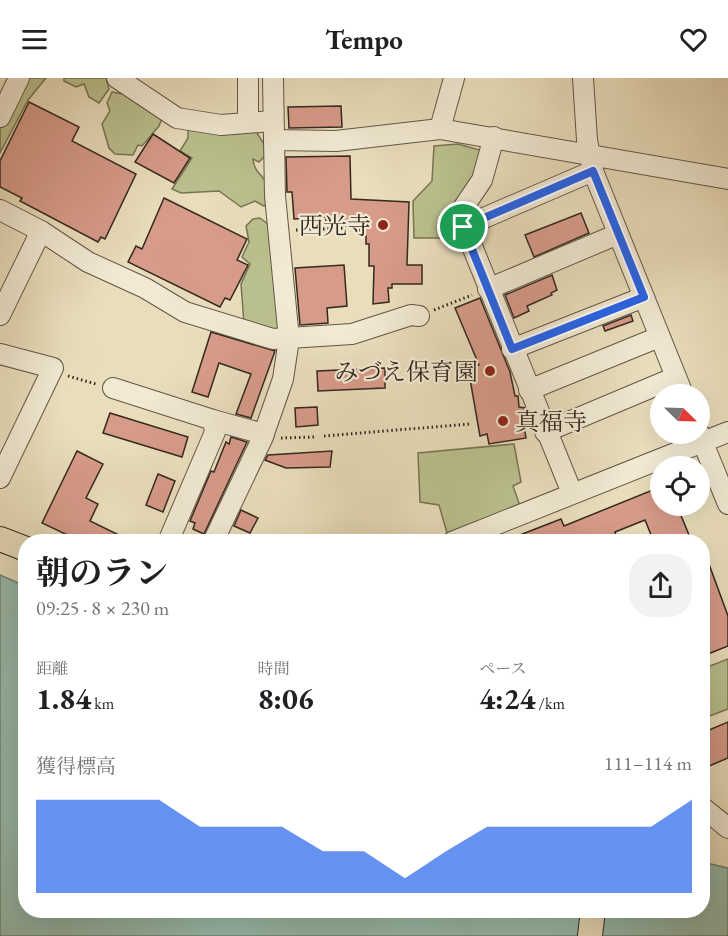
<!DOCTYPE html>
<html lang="ja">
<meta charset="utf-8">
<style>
:root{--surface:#fff;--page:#f2f2f2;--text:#202124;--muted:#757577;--accent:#2563eb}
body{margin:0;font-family:"EB Garamond","Noto Serif JP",serif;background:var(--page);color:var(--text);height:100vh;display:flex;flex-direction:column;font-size:22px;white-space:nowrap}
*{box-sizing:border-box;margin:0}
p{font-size:20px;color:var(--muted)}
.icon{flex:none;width:33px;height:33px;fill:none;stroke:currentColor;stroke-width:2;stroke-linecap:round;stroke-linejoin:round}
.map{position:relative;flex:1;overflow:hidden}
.sheet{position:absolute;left:18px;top:456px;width:692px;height:384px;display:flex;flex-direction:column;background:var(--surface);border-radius:24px;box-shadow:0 6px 24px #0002}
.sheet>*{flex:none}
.needle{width:39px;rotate:113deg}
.buttons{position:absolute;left:650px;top:306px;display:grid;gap:12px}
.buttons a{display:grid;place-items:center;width:60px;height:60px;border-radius:50%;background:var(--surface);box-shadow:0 6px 24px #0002;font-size:30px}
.pin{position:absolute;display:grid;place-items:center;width:51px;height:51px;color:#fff;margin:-26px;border:3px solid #fff;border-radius:50%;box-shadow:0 2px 6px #0007}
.round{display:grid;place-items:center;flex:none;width:63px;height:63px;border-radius:24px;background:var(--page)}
.headline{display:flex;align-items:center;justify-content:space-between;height:102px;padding:0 18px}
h1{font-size:33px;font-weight:700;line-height:45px}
.figures{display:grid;grid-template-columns:repeat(3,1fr);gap:9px;height:102px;padding:6px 18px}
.figures div{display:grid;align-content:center}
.figures b{font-size:30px;font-weight:700}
.figures small{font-size:16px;font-weight:400}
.figures p{font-size:16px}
.chart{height:168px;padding:12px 18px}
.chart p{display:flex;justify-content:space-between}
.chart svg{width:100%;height:108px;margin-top:6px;fill:var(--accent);opacity:.7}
header{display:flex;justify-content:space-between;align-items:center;height:78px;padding:0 18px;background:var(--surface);font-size:27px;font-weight:700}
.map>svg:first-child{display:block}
</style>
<header><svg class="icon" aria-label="menu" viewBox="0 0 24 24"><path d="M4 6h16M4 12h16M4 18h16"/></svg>Tempo<svg class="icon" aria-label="heart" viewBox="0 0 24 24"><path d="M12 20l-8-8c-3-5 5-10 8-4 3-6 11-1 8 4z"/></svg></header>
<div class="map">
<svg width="728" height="858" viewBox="0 0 728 858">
<rect width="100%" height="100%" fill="#e9ddbb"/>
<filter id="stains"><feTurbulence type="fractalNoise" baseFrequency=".00333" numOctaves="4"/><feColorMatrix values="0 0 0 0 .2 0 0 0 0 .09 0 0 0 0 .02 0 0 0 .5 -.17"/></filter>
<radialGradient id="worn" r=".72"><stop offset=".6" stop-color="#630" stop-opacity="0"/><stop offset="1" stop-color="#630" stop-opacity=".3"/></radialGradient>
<!-- green -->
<g fill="#bac08d" stroke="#777456" stroke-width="1.5">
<polygon points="22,0 46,0 28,22 0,75 0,49"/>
<polygon points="64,0 106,0 109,11 99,25 89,19 84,6 76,9 64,3"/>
<polygon points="112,14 148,21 166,29 159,48 142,68 138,67 133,77 115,76 109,70 102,46 110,33 107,25"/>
<path d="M188,43L252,47L264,66L265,78L259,84L253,81C254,94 262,96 267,106C269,110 270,116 271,121L264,128L255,123L241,129L219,113L181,115L172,111L192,80L180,73L188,60Z"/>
<polygon points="458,66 483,73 478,96 450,138 457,160 414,160 413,123 432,103 434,68"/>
<polygon points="260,140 274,151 283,247 277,253 244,246 241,206 250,186 242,179 249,164 246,148 253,141"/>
<polygon points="514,366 521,404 513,408 520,428 447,455 439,427 420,424 418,375"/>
<polygon points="728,581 728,631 702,641 702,591"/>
</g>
<!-- water -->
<polygon fill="#97bcad" stroke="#6f8175" stroke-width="1.5" points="0,497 25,508 26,832 702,832 702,784 728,790 728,858 0,858"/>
<!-- building -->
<g fill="#d79b89" stroke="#342920" stroke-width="1.5">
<polygon points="29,24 79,49 72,63 136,96 105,161 101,159 98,164 20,123 22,120 0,109 0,83"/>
<polygon points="341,28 342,49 289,50 288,29"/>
<polygon points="153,56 190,80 174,105 135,84"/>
<polygon points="350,78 351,121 409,124 407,187 422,187 422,206 392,206 392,210 388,210 389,224 373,226 374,188 369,188 369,166 366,166 366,158 359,158 360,145 326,147 326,139 294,141 292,114 287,114 286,79"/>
<polygon points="164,120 247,161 237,182 248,187 230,222 225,220 220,229 128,184 136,168 142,171"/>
<polygon points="581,135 589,155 534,179 525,157"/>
<polygon points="344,187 347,228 327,230 328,245 300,247 295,190"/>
<polygon points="552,197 557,212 551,215 552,217 527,228 529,233 514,240 505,217"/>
<polygon points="480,220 510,294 515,318 518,318 519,329 525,330 528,347 524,348 526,360 489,366 487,356 480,358 470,301 476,300 474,288 479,287 455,230"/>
<polygon points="631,237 633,243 605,253 603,248"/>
<polygon points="211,254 275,273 251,340 236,336 251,296 219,285 208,319 192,314"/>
<polygon points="385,290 385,310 318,313 317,293"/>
<polygon points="317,329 318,347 296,349 295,330"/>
<polygon points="110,335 188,359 182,379 103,355"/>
<polygon points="231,359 247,364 204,456 193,451 195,445 190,443 211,393 214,394 226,364 229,366"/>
<polygon points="77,373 103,386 86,420 98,426 90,443 133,464 82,464 42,445"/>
<polygon points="332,373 330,389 286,390 265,382 268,377"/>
<polygon points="158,396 175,403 163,434 146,427"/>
<polygon points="660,409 660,428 677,428 692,464 654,464 645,442 615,454 618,464 502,464 561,441 564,448"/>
<polygon points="241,432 258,440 250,455 234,448"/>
<polygon points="702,467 728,538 728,568 708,576 702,562"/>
<polygon points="728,644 728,680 702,691 702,655"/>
</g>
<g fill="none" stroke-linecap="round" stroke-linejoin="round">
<defs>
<g id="minor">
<polyline points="117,0 177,40 221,47 272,43"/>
<polyline points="583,0 587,62 593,93 683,316"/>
<polyline points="0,39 19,0"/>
<polyline points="248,43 248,0"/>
<polyline points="440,51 454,0"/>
<polyline points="494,59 482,102 459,136 572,415"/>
<polyline points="274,62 336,63 440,51 728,101"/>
<polyline points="0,132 41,153 0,237"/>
<polyline points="463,149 593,93"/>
<polyline points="41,153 88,184 145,210 185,234 273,261 352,256 411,237 419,238"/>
<polyline points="488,211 618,156"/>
<polyline points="512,271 644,219"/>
<polyline points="0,276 53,290 0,400"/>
<polyline points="113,310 213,342 215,354 168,464"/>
<polyline points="529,312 659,259"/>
<polyline points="213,342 264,356"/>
<polyline points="545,354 676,299"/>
<polyline points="699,355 728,426"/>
<polyline points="213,464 262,361 283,301 289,261 275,118 273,0"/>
<polyline points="452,464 728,354"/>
<polyline points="702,729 728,750"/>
</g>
<g id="major">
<polyline points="0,461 26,471"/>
<polyline points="590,858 593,832"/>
</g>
</defs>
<!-- minor casing -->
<use href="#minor" stroke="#615647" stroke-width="22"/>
<!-- major casing -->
<use href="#major" stroke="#342920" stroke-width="26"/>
<!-- path -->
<g stroke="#342920" stroke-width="3" stroke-dasharray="1.5 3" stroke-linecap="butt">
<polyline points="296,152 347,150 352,147"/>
<polyline points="434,232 472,217"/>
<polyline points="68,298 96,306"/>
<polyline points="324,358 470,346"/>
<polyline points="281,360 314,359"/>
</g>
<!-- minor -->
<use href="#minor" stroke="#f1e9d3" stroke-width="20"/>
<!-- major -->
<use href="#major" stroke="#e9ddbb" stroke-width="24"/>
</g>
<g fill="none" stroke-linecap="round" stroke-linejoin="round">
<defs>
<polygon id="route" points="593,93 644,219 512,271 463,149"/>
</defs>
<!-- route casing -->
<use href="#route" stroke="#fff" stroke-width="12"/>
<!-- route -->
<use href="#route" stroke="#2563eb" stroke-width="8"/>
</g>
<!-- markers -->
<g fill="#8f2418" stroke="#f1e9d3" stroke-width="2">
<circle cx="383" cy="147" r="6"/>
<circle cx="490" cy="293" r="6"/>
<circle cx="503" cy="343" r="6"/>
</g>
<g text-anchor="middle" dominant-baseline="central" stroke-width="4.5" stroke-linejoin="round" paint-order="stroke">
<!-- poi labels -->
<g font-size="24" fill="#342920" stroke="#f1e9d3" text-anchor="end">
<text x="371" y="147">西光寺</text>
<text x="478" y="293">みづえ保育園</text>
<text x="515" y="343" text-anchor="start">真福寺</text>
</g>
</g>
<rect width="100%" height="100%" filter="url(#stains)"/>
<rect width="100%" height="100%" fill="url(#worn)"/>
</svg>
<div class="buttons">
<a><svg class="needle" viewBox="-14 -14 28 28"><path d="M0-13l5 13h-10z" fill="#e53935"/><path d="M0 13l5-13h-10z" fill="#757577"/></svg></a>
<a><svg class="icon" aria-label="locate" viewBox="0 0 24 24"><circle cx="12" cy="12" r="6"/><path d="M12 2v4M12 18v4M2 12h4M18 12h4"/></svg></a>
</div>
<div class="pin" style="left:463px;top:149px;background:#1e9e55"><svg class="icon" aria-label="arrive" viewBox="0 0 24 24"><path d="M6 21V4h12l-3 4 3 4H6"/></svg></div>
<section class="sheet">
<div class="headline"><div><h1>朝のラン</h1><p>09:25 · 8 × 230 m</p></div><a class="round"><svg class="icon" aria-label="share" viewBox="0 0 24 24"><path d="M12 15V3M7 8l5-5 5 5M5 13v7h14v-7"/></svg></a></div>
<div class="figures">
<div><p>距離</p><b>1.84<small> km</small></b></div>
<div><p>時間</p><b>8:06</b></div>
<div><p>ペース</p><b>4:24<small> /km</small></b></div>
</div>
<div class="chart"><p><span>獲得標高</span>111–114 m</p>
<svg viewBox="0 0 160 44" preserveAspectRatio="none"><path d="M0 44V6L10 6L20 6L30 6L40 17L50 17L60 17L70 27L80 27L90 38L100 27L110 17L120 17L130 17L140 17L150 17L160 6V44z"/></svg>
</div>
</section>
</div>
